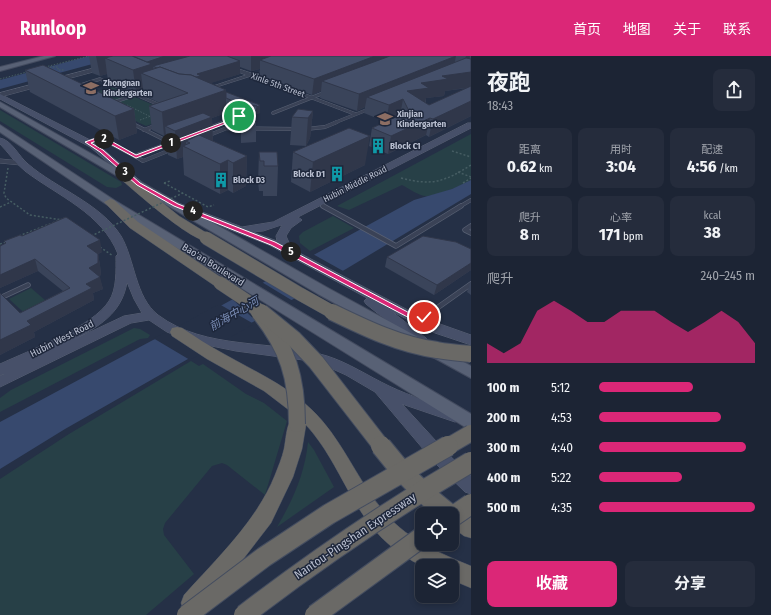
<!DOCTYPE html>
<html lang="zh">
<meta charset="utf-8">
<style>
:root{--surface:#1c2434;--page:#252c3c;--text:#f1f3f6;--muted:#a0a4ac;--line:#3a414f;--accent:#db2777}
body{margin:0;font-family:"Fira Sans Condensed","Noto Sans SC",sans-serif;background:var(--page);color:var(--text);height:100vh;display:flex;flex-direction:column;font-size:15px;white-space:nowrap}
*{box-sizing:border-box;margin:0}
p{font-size:13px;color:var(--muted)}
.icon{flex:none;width:22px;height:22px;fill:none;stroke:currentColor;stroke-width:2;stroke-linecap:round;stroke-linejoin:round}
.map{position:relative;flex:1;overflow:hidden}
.details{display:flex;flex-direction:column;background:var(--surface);width:300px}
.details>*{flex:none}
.tools{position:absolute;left:415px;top:451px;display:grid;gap:8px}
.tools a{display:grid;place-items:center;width:44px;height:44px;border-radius:8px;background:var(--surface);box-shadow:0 2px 6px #0003,0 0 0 1px var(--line);font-size:20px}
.pin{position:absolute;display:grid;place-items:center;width:34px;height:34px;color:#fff;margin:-17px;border:2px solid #fff;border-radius:50%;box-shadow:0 1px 4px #0007}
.km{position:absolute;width:20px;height:20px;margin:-10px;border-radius:50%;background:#222;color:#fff;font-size:11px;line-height:20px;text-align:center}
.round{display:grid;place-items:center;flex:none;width:42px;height:42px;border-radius:8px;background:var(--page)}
.summary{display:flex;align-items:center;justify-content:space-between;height:68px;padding:0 16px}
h1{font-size:22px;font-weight:700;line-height:30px}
.figures{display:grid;grid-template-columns:repeat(3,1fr);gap:6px;height:68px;padding:4px 16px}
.figures div{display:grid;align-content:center;border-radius:8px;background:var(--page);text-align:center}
.figures b{font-size:17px;font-weight:700}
.figures small{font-size:11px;font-weight:400}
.figures p{font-size:11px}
.chart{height:112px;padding:8px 16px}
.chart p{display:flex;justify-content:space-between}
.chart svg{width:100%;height:72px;margin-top:4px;fill:var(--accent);opacity:.7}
.cta{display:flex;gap:8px;margin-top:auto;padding:8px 16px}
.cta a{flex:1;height:46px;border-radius:8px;background:var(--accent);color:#fff;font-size:16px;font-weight:700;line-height:46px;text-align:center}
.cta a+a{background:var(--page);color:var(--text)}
ul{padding:0 16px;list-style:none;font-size:13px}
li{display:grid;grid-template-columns:64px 48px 1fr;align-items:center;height:30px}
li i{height:10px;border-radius:5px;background:var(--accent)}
header{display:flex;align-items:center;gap:24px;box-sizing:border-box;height:56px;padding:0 20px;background:var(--accent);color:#fff}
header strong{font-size:19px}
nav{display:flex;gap:22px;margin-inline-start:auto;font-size:14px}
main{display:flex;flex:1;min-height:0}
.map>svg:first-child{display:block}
</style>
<header>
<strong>Runloop</strong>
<nav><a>首页</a><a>地图</a><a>关于</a><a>联系</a></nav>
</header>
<main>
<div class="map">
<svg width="471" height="559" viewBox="0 0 471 559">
<rect width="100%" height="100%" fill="#253046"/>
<!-- green -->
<g fill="#274047">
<polygon points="112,31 176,59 146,70 83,40"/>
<polygon points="0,54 121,126 122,129 116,132 107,131 0,65"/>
<path d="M471,78V124C462,130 436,140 426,140C419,140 408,132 402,129L349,154L337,150Z"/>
<polygon points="333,160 354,172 310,195 300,187 299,180 303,176"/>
<polygon points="31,232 53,251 31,263 9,243"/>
<polygon points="134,272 140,273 150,279 148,282 140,283 0,356 0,342 11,334"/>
<polygon points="191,305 199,310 203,308 246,338 264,347 287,365 265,439 227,409 222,407 212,410 165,467 163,473 164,479 194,518 146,559 0,559 0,423 69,378"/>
<path d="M308,386L314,394L334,431L277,471C293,444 305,417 308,386Z"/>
</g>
<!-- water -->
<g fill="#37496e">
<polygon points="89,0 122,0 0,33 0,24"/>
<polygon points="471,124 471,138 346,213 65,373 0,413 0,366 153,284 171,277 414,144 452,133"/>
</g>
<!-- pier -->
<g fill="#253046">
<polygon points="311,197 345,216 309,236 276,217"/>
<polygon points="260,225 293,245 257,266 231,242"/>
<polygon points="219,248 254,268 190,304 153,282 170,275"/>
</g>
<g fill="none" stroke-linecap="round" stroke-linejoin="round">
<defs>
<g id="service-far3">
<polyline points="78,30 100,23 162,50"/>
<polyline points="111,47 147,35"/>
<polyline points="273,57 326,36"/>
<polyline points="334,67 369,53"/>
</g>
<g id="service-far2">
<polyline points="131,67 171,87"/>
<polyline points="306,73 325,71 337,66"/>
<polyline points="144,74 157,69"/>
<polyline points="207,80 227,72 297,73"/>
<polyline points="135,100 143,105 173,93"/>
<polyline points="323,150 325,151"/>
<polyline points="459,151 471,144"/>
</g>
<g id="service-far1">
<polyline points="323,150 396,190 461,150"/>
<polyline points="471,170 465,174 471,177"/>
<polyline points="0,242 28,229"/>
<polyline points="430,257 471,228"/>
</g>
<polyline id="service" points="419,265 431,256"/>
<g id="minor">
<polygon points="230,10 251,17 255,17 255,19 359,58 354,59 251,20 204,35 204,33 246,19 228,12"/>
<polygon points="213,48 217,48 239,57 242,61 204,76 200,76 200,74 236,60 213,50"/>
<polygon points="102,80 135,98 177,83 182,84 135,102 101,84 87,88 84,86"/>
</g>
<g id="tertiary">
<polygon points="106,9 108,10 108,12 0,41 0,37"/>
<polygon points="0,103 21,105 25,107 21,109 0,107"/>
</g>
<g id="secondary">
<polygon points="0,38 96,87 144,128 142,130 136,130 90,91 0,43"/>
<path d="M468,67H471V72L298,161L302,164L291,172L286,180L292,193L423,262L471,279V289L435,277L391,255L426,282L428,285L426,288L421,290L416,288L366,248L364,245L367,242L269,189L175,152L173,150L178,147L181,148L242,171L273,166ZM282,169L276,180L277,185L253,176L263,175Z"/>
<path d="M0,82C12,84 19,101 28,108C57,133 100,147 121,180C135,204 135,241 158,259C206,295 272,283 327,300C349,307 368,320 389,330C412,341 436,348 460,356L462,360L460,364L455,366L402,348L447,397L471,420V438L465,436L435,407L375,336L346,319L326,310L303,304L236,295L192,286L167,276L149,264L131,267L0,331V320L5,318L0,319V308C28,295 93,271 109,245C117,233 116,214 116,200L118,198C102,157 58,140 25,115C15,107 9,97 0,88ZM127,226L134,243L142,257L124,260L71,285C98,271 122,258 127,226Z"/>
</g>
<g id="primary">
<polygon points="44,0 55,0 0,15 0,11"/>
<polygon points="0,46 328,232 471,310 471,322 318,238 0,51"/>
<polygon points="0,69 114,144 471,358 471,372 465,371 106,148 0,76"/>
</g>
<g id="trunk">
<path d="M122,116L126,117L179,160L210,179L212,182L210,185C194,189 133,133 118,121L117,119L118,117Z"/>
<polygon points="110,143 114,144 138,166 225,224 227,227 225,230 220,231 215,230 130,172 104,146"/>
<path d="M177,271L182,272C196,281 209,290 224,298C254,315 286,329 311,353C341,381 355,420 381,452C404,482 437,496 471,510V532L452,524V510C443,510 430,512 421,509C414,507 407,501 400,497C352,464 343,409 306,369L302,393L293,421L271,467L241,506L200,555L192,558L184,555L181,547L184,539C217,502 256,466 275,419C278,411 282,402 284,393C286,383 286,372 291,363L298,361L264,335L207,303L172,280L170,276L172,272Z"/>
<polygon points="452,451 471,461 471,482 464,480 452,471 452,458 443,458 445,454"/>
</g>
</defs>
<!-- service-far3 casing -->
<use href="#service-far3" stroke="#586073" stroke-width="3.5"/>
<!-- service-far2 casing -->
<use href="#service-far2" stroke="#586073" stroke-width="4"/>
<!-- service-far1 casing -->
<use href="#service-far1" stroke="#586073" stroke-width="5.5"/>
<!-- service casing -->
<use href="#service" stroke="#586073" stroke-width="6"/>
<!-- minor casing -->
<use href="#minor" stroke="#586073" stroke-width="1"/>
<!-- tertiary casing -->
<use href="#tertiary" stroke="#586073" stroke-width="1"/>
<!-- secondary casing -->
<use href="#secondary" stroke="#586073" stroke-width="1"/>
<!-- primary casing -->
<use href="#primary" stroke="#434b5f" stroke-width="2"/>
<!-- trunk casing -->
<use href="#trunk" stroke="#444d60" stroke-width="1"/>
<!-- path-far1 -->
<g stroke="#465d63" stroke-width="1" stroke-dasharray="1.5 1.5" stroke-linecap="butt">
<polyline points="45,11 89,0"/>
<polyline points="50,11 58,11 58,14 65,14"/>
<polyline points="0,23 27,16"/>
<polyline points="127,49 151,61"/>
<polyline points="140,64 151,60"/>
</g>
<!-- path -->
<g stroke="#465d63" stroke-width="1.5" stroke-dasharray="2 2" stroke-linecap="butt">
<polyline points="452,95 471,101"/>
<polyline points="8,112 4,137 6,142 30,159 62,164"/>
<polyline points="458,116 471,121"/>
<path d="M401,122C432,130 444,126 471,109"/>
<polyline points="164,127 208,151 214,149"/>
<polyline points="164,127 170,125"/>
<polyline points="463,127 471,122"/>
<polyline points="0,151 11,146"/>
<polyline points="19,180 65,162"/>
<polyline points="0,188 6,186"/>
<polyline points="100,191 113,200"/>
</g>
<!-- service-far3 -->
<use href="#service-far3" stroke="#3a4256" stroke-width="2.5"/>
<!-- service-far2 -->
<use href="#service-far2" stroke="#3a4256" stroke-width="3"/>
<!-- service-far1 -->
<use href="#service-far1" stroke="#3a4256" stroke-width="4"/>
<!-- service -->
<use href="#service" stroke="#3a4256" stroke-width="5"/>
<!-- minor -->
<use href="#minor" fill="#3a4256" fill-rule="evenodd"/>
<!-- tertiary -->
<use href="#tertiary" fill="#3a4256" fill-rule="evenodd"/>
<!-- secondary -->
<use href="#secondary" fill="#475069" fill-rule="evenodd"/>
<!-- primary -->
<use href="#primary" fill="#586175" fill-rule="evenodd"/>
<!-- trunk -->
<use href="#trunk" fill="#6a6966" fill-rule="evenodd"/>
<defs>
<g id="trunk-bridge-far2">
<polyline points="206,182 300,238 334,257"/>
<polyline points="220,227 247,245 260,257"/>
<polyline points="256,252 262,257"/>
</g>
<g id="trunk-bridge-far1">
<path d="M259,256C288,292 297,322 297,368"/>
<polyline points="261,256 294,283 316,306 382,391"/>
<path d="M332,256C365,272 400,289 437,294C448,296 460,297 471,298"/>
<polyline points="447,391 471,377"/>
</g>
<g id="trunk-bridge">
<path d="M381,390C401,416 423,438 449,458"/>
<polyline points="452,461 471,448"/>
<polyline points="187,559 264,501 329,458 448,390"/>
<path d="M244,559C317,503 392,452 471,406"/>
<polyline points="315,559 422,481"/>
</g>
</defs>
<!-- trunk-bridge-far2 casing -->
<use href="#trunk-bridge-far2" stroke="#444d60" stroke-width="14" stroke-linecap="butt"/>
<!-- trunk-bridge-far1 casing -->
<use href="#trunk-bridge-far1" stroke="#444d60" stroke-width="18" stroke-linecap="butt"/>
<!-- trunk-bridge casing -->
<use href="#trunk-bridge" stroke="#444d60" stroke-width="22" stroke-linecap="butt"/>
<!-- path-bridge -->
<polyline stroke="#465d63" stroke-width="1.5" stroke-dasharray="2 2" stroke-linecap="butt" points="91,180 183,137"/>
<!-- trunk-bridge-far2 -->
<use href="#trunk-bridge-far2" stroke="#6a6966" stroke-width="13"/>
<!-- trunk-bridge-far1 -->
<use href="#trunk-bridge-far1" stroke="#6a6966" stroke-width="16"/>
<!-- trunk-bridge -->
<use href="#trunk-bridge" stroke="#6a6966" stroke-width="20"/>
</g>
<!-- wall -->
<g fill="#3a445a" fill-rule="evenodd">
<path d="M89,0H471V60L429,81L426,79L388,98L369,90L372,72L386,66L364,57L365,51L357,55L320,42L321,35L312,39L259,19L260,13L251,15L240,11V18L210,27L226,34V36L260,49V57L256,58V86L241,87V57L240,56L226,50V57L212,62L213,85L247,100L246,130L233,137L228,134L220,138L184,119L183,101L177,103L168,99L166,79L164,80L152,74L149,50L160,47L143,39V33L136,36L108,24L107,18L100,20L92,17ZM468,32L429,49L426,47V42L444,40L445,35Z"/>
<polygon points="25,14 134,53 137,77 119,84 30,36"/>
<polygon points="313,55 310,82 306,90 290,89 292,61"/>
<polygon points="259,96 278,110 277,140 263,140 263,135 259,135 258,126"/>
<polygon points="293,96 365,109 310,136 291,126"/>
<polygon points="22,180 102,196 98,198 100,209 101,219 99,220 103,233 93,237 94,244 34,276 35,281 0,299 0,237 20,257 63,235 38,215 0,232 0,190 5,188 4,185"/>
<polygon points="471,193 471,214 434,239 385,211 387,201"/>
<polygon points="471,226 471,239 467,236 470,227"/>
</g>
<!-- shaded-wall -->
<g fill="#30374a">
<polygon points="96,0 117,0 105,2 107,18 100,20"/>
<polygon points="165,0 203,0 153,10 154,19 141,17 143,33 136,36 133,14 147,6"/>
<polygon points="251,0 298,0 260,4 260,13 251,15"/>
<polygon points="375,0 404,0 322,25 321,35 312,39 314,23"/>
<polygon points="456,0 453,15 442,20 471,16 471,31 445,35 444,40 426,42 425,48 407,35 367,41 365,51 357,55 359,38"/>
<polygon points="466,0 470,0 468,9 463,11"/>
<polygon points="240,5 240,18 202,30 193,36 197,18"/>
<polygon points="226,34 226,57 212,62 213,89 190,87 186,85 186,92 183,90 183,101 177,103 175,75 165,70 166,79 164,80 162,56"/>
<polygon points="403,43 400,60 386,66 389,49"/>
<polygon points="471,45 471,60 429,81 433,63"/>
<polygon points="260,49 260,57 256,58 248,54"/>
<polygon points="134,53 137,77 119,84 115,60"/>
<polygon points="313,55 310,82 306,90 308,62"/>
<polygon points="430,62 426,79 388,98 391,80"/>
<polygon points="370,80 365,109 310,136 313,106"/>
<polygon points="247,100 246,130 233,137 233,107"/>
<polygon points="228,104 228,134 220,138 220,108"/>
<polygon points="100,184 102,196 90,202 87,190"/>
<polygon points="98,198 100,209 101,219 92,224 89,212"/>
<polygon points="35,203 38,215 0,232 0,219"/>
<polygon points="471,207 471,214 434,239 437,229"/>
<polygon points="100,221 103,233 93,237 94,244 34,276 35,281 0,299 0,284 27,265 86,228"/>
</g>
<!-- building -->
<g fill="#444f69" stroke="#30374a">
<polygon points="113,0 132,0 152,8 133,14 105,2"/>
<polygon points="133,0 165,0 147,6"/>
<polygon points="190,0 227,0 240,5 197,18 201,20 196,21 191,19 179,18 160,11 157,12 153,10"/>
<polygon points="271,0 375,0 314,23 260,4"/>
<polygon points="390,0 456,0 359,38 322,25"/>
<polygon points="466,2 471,3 471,16 442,20 448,23 421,27 429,32 407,35 429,49 471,30 471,45 433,63 430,62 391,80 372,72 409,55 403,43 389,49 367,41"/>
<polygon points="43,9 134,53 115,60 25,14"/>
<polygon points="160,11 179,18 191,19 226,34 162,56 149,50 188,37 141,17"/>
<polygon points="226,36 260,49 257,51 257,50 241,50 240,48 226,42"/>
<polygon points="241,50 257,50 256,58 241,59"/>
<polygon points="298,53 313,55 308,62 292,61"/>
<polygon points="203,57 212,61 175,75 165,70"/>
<polygon points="349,72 370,80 313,106 293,96"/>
<polygon points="199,79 247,100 233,107 228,104 220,108 183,90 190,87 186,85"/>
<polygon points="259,96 277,96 278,110 264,110 264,105 260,105"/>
<polygon points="66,161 100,184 87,190 98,198 98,207 89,212 100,221 86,228 92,232 27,265 31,269 0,284 0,237 20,257 70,232 35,203 0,219 0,190 6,187 4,185 20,179 22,180"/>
<polygon points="423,180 456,186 471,193 471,207 437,229 387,201"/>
</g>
<!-- route -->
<polygon fill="#db2777" stroke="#fff" points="237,59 241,60 238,63 136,102 101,83 91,87 103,94 140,127 178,148 275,186 419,262 426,260 426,263 422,266 417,266 271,189 174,150 137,129 100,96 85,86 102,80 136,99 235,62"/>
<!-- icons -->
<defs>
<symbol id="school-bare" viewBox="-9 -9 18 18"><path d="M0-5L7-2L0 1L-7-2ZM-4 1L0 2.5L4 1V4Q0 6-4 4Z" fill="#8d6e63" stroke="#1e273b" stroke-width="2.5" paint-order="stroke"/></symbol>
<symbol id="building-bare" viewBox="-9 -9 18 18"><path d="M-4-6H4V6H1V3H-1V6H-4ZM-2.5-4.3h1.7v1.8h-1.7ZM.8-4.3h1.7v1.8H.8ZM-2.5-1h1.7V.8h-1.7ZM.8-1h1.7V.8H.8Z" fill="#0f9aa8" stroke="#1e273b" stroke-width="2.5" paint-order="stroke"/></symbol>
</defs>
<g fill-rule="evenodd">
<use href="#school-bare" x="80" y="21" width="22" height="22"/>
<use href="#school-bare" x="374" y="52" width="22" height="22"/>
<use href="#building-bare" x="367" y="79" width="22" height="22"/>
<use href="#building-bare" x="326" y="107" width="22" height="22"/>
<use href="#building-bare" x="210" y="113" width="22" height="22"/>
</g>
<g text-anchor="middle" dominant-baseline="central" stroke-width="3" stroke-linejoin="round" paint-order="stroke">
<!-- far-poi labels -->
<g font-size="9" font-weight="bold" fill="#b8becf" stroke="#1e273b" text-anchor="start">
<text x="103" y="27">Zhongnan<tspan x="103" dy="10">Kindergarten</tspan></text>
<text x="397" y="58">Xinjian<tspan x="397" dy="10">Kindergarten</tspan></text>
<text x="390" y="90">Block C1</text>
<text x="325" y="118" text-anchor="end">Block D1</text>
<text x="233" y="124">Block D3</text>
</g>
<!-- far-street labels -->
<g font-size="9" fill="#b8becf" stroke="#1e273b">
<text transform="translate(278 29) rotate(20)">Xinle 5th Street</text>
<text transform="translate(355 128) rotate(-27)">Hubin Middle Road</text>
</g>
<!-- street labels -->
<g font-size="10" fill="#b8becf" stroke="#1e273b">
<text transform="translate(213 209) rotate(32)">Bao'an Boulevard</text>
<text transform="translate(62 283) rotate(-27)">Hubin West Road</text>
</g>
<!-- water labels -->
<g font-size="11" font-style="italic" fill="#7c8fb8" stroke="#1e273b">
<text transform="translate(234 258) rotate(-30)">前海中心河</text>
</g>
<!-- near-street labels -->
<g font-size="12" fill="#b8becf" stroke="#1e273b">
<text transform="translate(355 480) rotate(-34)">Nantou-Pingshan Expressway</text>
</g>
</g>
</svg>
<div class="tools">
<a><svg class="icon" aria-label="locate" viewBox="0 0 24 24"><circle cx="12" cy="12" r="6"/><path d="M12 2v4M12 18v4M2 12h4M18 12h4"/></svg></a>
<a><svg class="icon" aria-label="layers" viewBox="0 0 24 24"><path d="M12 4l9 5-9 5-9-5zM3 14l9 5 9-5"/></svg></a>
</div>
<div class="pin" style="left:239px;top:60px;background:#1e9e55"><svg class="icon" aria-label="arrive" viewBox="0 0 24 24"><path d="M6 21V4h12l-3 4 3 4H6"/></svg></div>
<div class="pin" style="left:424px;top:261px;background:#d93025"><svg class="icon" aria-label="check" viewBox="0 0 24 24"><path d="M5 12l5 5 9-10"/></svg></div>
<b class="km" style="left:171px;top:87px">1</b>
<b class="km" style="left:104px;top:83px">2</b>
<b class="km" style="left:125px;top:116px">3</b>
<b class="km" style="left:193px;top:155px">4</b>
<b class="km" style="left:291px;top:196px">5</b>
</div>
<section class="details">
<div class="summary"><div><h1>夜跑</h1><p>18:43</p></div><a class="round"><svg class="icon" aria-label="share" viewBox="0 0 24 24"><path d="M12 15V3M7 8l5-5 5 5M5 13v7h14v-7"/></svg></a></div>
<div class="figures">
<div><p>距离</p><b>0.62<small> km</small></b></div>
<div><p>用时</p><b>3:04</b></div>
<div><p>配速</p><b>4:56<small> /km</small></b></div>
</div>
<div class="figures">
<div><p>爬升</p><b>8<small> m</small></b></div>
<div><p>心率</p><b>171<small> bpm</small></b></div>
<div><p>kcal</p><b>38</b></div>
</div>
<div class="chart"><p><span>爬升</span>240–245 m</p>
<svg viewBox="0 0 160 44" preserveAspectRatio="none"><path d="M0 44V32L10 38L20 32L30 12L40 6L50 12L60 19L70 19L80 12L90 12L100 12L110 19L120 25L130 19L140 12L150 19L160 32V44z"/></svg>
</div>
<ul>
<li><b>100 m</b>5:12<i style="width:60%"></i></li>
<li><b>200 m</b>4:53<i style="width:78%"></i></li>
<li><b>300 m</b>4:40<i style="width:94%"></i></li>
<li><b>400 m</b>5:22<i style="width:53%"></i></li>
<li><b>500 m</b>4:35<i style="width:100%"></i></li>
</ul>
<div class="cta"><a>收藏</a><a>分享</a></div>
</section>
</main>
